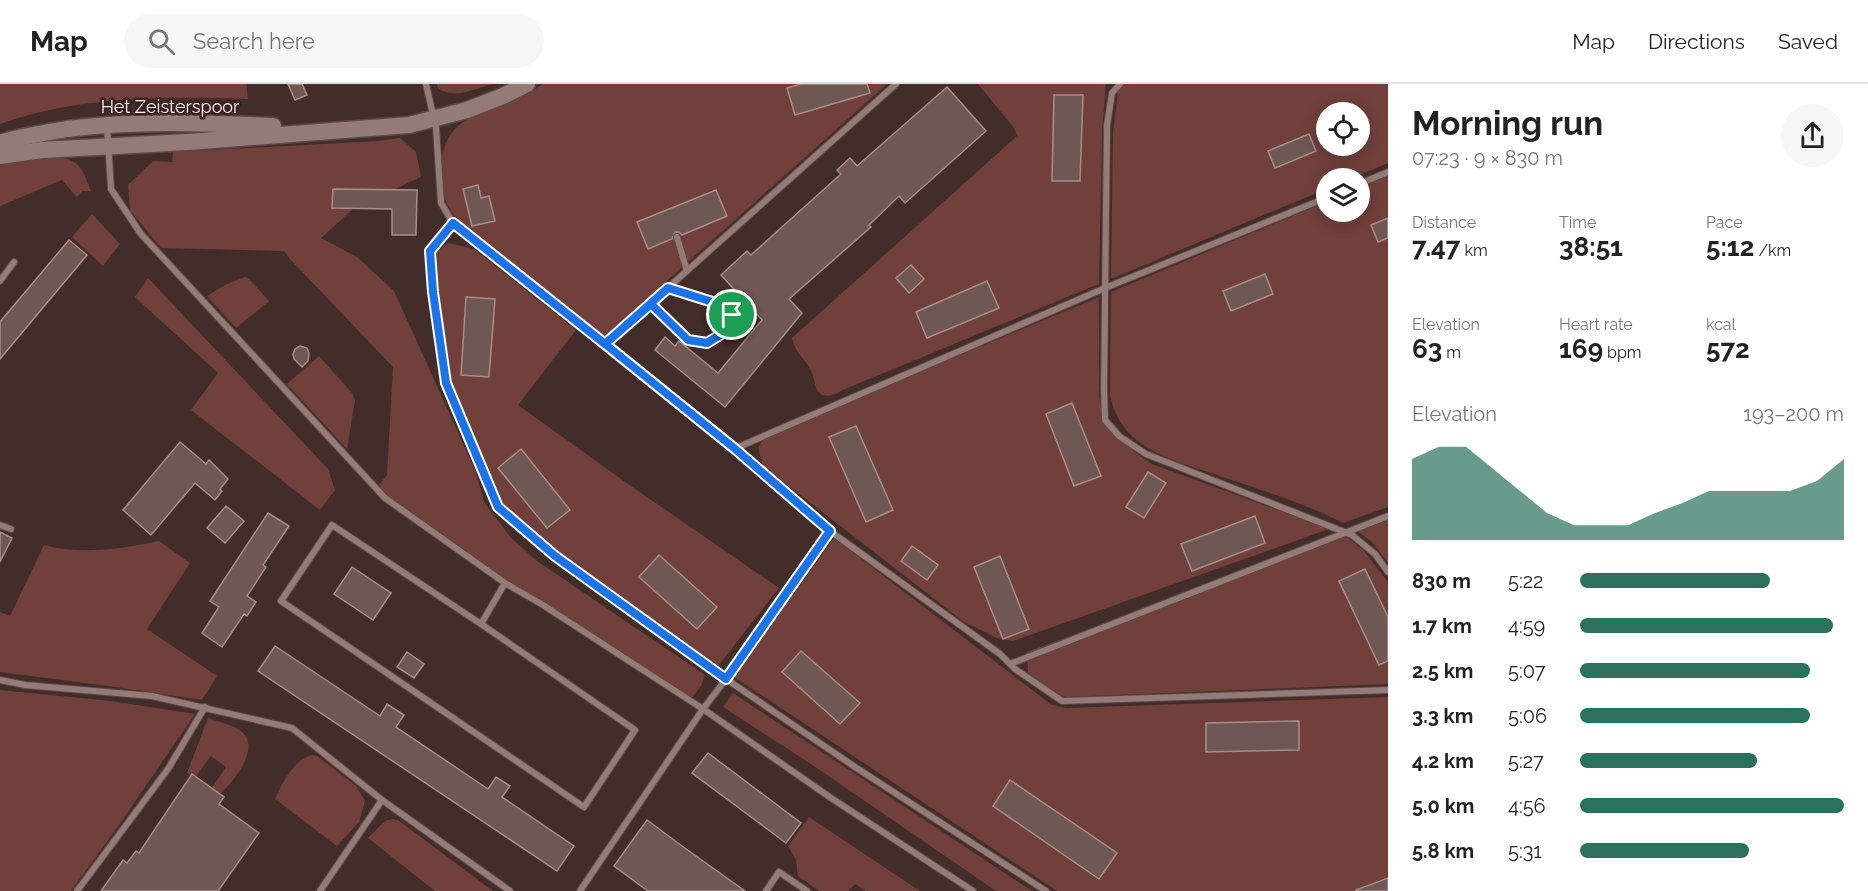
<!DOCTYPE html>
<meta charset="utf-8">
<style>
:root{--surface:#fff;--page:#f6f6f6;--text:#222;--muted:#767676;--line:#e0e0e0;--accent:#2b725d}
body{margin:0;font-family:Raleway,sans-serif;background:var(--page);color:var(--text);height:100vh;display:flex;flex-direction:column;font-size:22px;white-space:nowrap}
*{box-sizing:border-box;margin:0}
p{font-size:20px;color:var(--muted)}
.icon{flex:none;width:33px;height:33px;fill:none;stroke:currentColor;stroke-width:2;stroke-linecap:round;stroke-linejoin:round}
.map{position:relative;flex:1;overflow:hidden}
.details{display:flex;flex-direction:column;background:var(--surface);width:480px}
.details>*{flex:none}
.buttons{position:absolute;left:1316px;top:18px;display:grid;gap:12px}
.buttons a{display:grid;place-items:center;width:54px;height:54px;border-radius:50%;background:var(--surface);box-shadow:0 3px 15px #0003;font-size:30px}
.pin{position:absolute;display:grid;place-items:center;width:51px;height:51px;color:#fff;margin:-26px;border:3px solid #fff;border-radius:50%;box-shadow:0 2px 6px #0007}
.round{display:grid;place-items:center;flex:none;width:63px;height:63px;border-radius:32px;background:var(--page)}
.overview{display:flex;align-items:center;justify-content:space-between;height:102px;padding:0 24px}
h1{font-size:33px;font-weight:700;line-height:45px}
.figures{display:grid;grid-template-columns:repeat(3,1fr);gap:9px;height:102px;padding:6px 24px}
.figures div{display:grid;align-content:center}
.figures b{font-size:26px;font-weight:700}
.figures small{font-size:16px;font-weight:400}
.figures p{font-size:16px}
.chart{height:168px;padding:12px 24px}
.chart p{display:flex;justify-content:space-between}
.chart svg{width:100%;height:108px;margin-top:6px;fill:var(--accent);opacity:.7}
ul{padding:0 24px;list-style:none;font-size:20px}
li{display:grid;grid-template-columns:96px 72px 1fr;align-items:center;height:45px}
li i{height:15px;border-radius:8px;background:var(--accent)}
header{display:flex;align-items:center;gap:36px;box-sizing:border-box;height:84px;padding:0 30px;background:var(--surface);border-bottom:2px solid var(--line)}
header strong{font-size:28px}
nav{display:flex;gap:33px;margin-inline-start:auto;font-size:21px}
.search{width:420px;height:54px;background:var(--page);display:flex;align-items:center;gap:15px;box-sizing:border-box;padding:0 21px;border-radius:33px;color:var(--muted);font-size:22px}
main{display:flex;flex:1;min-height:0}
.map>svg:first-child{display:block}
</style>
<header>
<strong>Map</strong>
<div class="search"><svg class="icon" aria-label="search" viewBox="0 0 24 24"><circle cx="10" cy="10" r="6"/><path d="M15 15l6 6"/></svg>Search here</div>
<nav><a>Map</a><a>Directions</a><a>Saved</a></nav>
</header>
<main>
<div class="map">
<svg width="1388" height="807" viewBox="0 0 1388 807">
<rect width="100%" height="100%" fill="#432d2b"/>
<!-- green -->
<g fill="#71403b" fill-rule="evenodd">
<path d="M0,0H246L248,15C165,12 78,12 0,40Z"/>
<path d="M437,0H491C475,5 453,16 438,4Z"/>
<path d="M543,0H887L604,253L459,137C445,120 441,110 441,87C441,73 444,58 453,47C466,32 489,27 506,20C519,15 532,8 543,0Z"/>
<path d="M978,0H1106L1102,48L1099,200L845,305C838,308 832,314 823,311C815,309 815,295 811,287C805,274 795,269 792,254L1017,52L1014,44Z"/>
<path d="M1119,0H1388V79L1352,94H1326V105L1111,195L1113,49ZM1326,28H1359V62H1326Z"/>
<polygon points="400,54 416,68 421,93 354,124 321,154 357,173 394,207 475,386 484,418 511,454 537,477 705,591 701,602 690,616 404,428 387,412 379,401 387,391 393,283 289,174 284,167 161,164 130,126 128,101 153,77 172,78 173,68 379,57"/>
<path d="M56,72C81,77 82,84 91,107H82L77,113L62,96L0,122V78Z"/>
<path d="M1388,92V423L1343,439C1303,418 1257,405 1214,390C1188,381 1160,374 1138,357C1123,346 1114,330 1110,311L1111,208L1326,118V128H1359V104Z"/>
<polygon points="92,130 120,160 103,182 72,153"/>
<path d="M448,159L474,165L576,246L518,321L628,400L779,504L718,582C684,559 650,536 616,513C582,490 547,466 518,437C479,398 454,317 444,262C439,231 438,199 437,167Z"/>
<polygon points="245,193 249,195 269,217 236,244 207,212 225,201"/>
<polygon points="148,194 328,385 335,406 320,426 191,326 218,289 135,213"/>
<path d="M1099,213V313C1105,345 1126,363 1152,380L1329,445L1013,557L997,554L964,538L763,382L758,363L766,352Z"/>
<polygon points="319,272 352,309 355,316 347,365 287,300"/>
<polygon points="1388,435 1388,479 1372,458 1357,447"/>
<polygon points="1344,451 1364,467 1388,498 1388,600 1067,613 1055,610 1028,589 1027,568"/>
<polygon points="834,454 1052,621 1066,624 1388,613 1388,807 1057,807 734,593"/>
<path d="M159,457L190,479L147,545L217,592L202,616L116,603L0,588V528L10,532L44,461C80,471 123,465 159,457Z"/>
<polygon points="0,606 111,617 195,630 119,741 71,807 0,807"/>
<polygon points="733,609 1032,807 996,807 811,680 723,623"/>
<path d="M208,634C219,638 235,641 243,649C261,666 230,703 216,713L209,708L226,683L211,672L195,694L187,689Z"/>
<path d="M311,671L317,672L356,702L365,717L359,738L337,762L275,715C283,698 292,678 311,671Z"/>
<polygon points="809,733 920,807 866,807 855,800 848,807 819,807 798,792 796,776 788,762"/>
<polygon points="392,735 398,736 493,807 435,807 368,754 385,737"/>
</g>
<!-- building -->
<g fill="#6f5754" stroke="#a88e8a" stroke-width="1.5">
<polygon points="288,0 302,0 307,11 295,16"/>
<polygon points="801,0 867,0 870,9 795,31 787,4"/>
<polygon points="947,3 986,47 905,119 899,112 869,141 871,143 789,215 802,229 725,323 655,266 665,253 675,262 679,257 718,289 762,236 721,191 747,167 751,171 841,90 837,86 850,74 857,82"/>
<polygon points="1054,11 1083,11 1080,97 1052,97"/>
<polygon points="1309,50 1316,67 1275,84 1268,67"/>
<polygon points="478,101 481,114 489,112 495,137 472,142 463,105"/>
<polygon points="333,105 417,106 416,151 392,151 392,125 332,124"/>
<polygon points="716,106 727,132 682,151 679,148 675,148 672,155 648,165 637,138"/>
<polygon points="1388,134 1388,154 1378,158 1371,141"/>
<polygon points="69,156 87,171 0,275 0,238"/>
<polygon points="911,181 924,195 909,209 896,194"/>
<polygon points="1265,190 1273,210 1231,227 1223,207"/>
<polygon points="987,197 999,224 927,254 916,228"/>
<polygon points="466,213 495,215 489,293 461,291"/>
<polygon points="300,262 307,264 309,269 308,277 302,283 294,275 293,270 295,265"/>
<polygon points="1072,319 1101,392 1074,402 1046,330"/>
<polygon points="856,342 893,426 866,438 829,353"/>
<polygon points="180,358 206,380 209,376 228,395 220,405 222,407 215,416 195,399 151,451 123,426"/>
<polygon points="521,365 570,426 547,444 498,384"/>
<polygon points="1148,388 1166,399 1144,434 1126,423"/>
<polygon points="226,422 244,437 225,459 207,444"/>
<polygon points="268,429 289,442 263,481 266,483 247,512 256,518 247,532 244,530 222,563 202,549 219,523 210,517"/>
<polygon points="1255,432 1265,459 1192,487 1181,460"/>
<polygon points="0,448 12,454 0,478"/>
<polygon points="912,462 938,481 927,496 901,477"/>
<polygon points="659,471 717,523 697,545 639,493"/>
<polygon points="1000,472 1029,545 1003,555 974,483"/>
<polygon points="352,483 391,509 373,536 334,510"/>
<polygon points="1365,485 1388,533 1388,577 1379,581 1339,497"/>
<polygon points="275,562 380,632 387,620 404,631 396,643 488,705 496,693 510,702 502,713 574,762 557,787 258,587"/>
<polygon points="801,567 860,619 840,640 782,588"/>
<polygon points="407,568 424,580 414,594 397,583"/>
<polygon points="1299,637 1299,666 1206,668 1206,639"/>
<polygon points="708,669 801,739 786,759 692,689"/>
<polygon points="192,690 224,713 219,720 259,749 218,807 101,807 123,776 127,779 136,767 139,769"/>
<polygon points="1010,696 1117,769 1099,795 993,722"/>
<polygon points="647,736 682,762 745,807 648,807 614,782"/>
<polygon points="1388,794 1388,807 1356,807 1356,806"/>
</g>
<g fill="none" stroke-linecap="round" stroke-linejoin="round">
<defs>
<g id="lane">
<polyline points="426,0 436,44 441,119 453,139 734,365 830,447 1000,570 1015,585 1062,617 1388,606"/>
<polyline points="1120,0 1112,9 1107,41 1104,305 1105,336 1119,352 1146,370 1352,451 1375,470 1388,488"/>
<polyline points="107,41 111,105 141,150 385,414 505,499 543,521 703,625 831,714 973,807"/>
<polyline points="1359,100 1388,88"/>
<polyline points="453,139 430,167 433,208 446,299 499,423 555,472 726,595 855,683 1046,807"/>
<polyline points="677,153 687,187"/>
<polyline points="0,197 14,178"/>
<polyline points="651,220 688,256 707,259 728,246 732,231 719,220 668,204"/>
<polyline points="605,260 896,0"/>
<polyline points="734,365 1105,204 1326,114"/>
<polyline points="0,441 11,445"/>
<polygon points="332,441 481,540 635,646 584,723 281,517"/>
<polyline points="481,540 505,499"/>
<polyline points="1010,580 1388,432"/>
<polyline points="0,596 25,601 152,612 292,644 382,716 510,807"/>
<polyline points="77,807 168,685 205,623"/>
<polyline points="320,807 382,716"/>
<polyline points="580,807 703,625 726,595 830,447"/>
<polyline points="766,807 779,788 807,807"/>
</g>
<g id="secondary">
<path d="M0,59C21,52 45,49 67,45C136,36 204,39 273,42"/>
<polyline points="0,72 42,66 188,58 409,41 467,26 503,12 527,0"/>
</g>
</defs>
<!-- lane casing -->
<use href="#lane" stroke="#5b4947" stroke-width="8"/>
<!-- secondary casing -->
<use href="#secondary" stroke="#5b4947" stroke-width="19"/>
<!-- lane -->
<use href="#lane" stroke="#947b77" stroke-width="6"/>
<!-- secondary -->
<use href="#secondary" stroke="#947b77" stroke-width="16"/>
</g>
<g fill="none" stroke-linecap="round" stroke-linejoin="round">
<defs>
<polyline id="route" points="732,231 719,220 668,204 605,260 453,139 430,167 433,208 446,299 498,423 555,472 726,595 830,447 734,364 605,260 651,220 688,256 707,259 728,246 732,231"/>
</defs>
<!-- route casing -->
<use href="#route" stroke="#fff" stroke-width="12"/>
<!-- route -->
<use href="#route" stroke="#1a73e8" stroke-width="8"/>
</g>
<g text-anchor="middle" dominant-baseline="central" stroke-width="5" stroke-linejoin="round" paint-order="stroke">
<!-- street labels -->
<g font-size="18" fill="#fdeeec" stroke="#382321">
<text x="170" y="22">Het Zeisterspoor</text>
</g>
</g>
</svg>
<div class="buttons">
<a><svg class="icon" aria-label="locate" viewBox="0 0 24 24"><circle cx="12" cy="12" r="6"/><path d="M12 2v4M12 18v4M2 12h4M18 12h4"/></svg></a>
<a><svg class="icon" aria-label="layers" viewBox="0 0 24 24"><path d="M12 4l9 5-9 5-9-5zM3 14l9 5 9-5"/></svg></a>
</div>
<div class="pin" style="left:732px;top:231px;background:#1e9e55"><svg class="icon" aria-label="arrive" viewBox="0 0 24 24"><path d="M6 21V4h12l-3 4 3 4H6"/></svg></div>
</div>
<section class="details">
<div class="overview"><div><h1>Morning run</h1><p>07:23 · 9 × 830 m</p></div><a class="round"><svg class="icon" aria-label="share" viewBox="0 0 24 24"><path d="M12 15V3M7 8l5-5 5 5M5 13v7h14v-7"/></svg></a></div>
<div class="figures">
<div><p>Distance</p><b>7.47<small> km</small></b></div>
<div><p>Time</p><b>38:51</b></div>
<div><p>Pace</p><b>5:12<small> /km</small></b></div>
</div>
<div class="figures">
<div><p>Elevation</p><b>63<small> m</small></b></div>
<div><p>Heart rate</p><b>169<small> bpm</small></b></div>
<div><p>kcal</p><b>572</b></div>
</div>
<div class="chart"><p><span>Elevation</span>193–200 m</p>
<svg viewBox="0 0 160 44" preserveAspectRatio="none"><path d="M0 44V11L10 6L20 6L30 15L40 24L50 33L60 38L70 38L80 38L90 33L100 29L110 24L120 24L130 24L140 24L150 20L160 11V44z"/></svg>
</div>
<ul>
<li><b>830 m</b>5:22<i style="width:72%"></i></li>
<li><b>1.7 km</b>4:59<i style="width:96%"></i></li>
<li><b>2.5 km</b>5:07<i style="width:87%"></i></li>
<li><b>3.3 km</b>5:06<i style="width:87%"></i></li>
<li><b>4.2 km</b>5:27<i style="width:67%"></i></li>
<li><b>5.0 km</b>4:56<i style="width:100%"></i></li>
<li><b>5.8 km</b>5:31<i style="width:64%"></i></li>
</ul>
</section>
</main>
